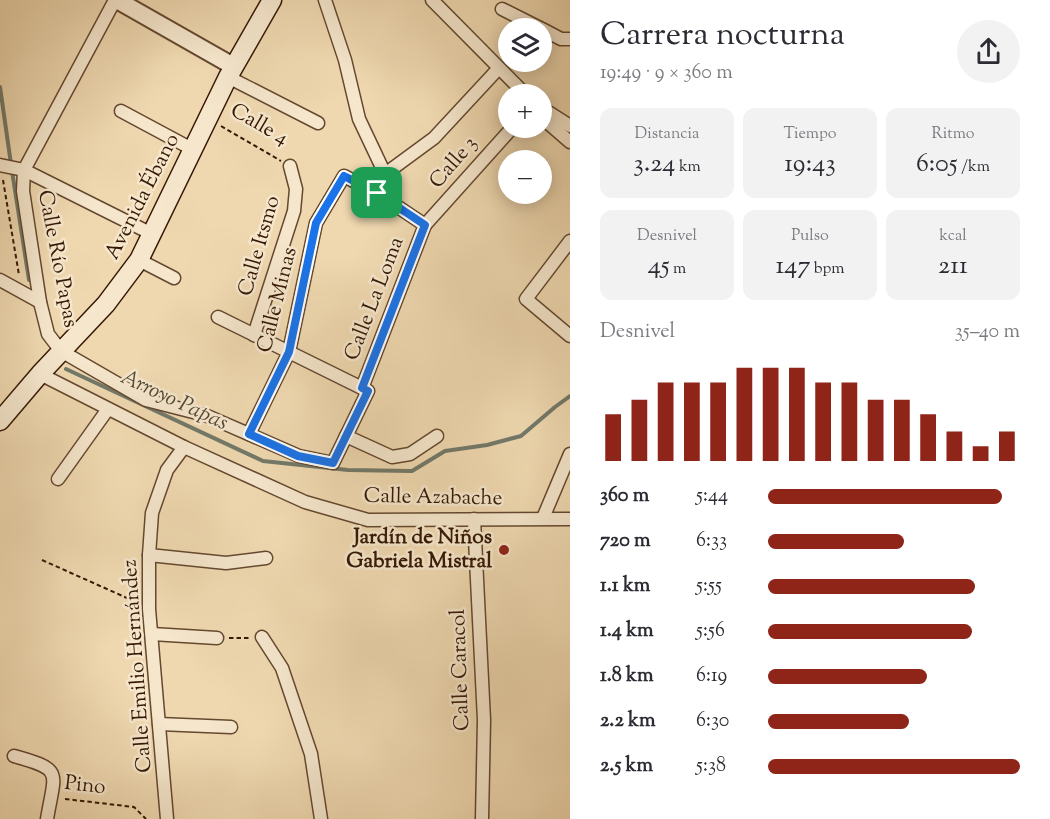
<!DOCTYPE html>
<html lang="es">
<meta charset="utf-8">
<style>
:root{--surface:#fff;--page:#f2f2f3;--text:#2b2b33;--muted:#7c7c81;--accent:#8f2418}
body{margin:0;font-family:"Sorts Mill Goudy",serif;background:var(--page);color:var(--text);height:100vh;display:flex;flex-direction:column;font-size:22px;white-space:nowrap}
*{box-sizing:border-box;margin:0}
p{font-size:20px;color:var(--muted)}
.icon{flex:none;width:33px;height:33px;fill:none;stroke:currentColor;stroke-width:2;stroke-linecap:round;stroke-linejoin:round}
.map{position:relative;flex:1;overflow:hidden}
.sheet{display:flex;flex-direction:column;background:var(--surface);width:480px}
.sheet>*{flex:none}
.buttons{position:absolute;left:498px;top:18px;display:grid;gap:12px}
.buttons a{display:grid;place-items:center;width:54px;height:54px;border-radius:50%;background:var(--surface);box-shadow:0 3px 15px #0003;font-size:30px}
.pin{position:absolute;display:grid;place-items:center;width:51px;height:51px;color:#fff;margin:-26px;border-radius:12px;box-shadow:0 3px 9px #0006}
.round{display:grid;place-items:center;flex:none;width:63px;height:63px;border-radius:32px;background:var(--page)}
.headline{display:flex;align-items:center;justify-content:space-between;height:102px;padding:0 30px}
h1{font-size:33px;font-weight:600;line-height:45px}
.figures{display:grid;grid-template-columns:repeat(3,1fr);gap:9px;height:102px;padding:6px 30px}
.figures div{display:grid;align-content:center;border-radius:12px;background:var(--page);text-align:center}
.figures b{font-size:26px;font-weight:600}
.figures small{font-size:16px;font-weight:400}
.figures p{font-size:16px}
.chart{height:168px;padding:12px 30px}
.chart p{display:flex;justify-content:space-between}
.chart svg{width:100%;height:108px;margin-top:6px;stroke:var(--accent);stroke-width:6}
ul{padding:0 30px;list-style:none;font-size:20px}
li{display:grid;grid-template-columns:96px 72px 1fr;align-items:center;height:45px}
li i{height:15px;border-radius:8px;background:var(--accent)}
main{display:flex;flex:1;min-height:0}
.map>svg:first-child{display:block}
</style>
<main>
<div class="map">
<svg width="570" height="819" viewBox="0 0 570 819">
<rect width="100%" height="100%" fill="#efd8b0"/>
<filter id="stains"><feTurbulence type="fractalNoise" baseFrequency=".00333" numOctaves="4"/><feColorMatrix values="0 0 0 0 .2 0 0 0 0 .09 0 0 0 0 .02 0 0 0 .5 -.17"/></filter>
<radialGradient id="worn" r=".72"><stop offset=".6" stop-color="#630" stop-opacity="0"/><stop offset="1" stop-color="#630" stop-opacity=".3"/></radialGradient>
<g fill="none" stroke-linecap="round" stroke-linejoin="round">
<!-- stream -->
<g stroke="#727969" stroke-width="4">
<polyline points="0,87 11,164"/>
<polyline points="12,171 29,280"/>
<polyline points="66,369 263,461 348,470 412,471 445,451 487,445 521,436 555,407 570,396"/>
</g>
<defs>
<g id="minor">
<polyline points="115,0 24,170 23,191 40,302 48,334 61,351 146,400 205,415 299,456 333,463 368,391 218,317"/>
<polyline points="325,0 345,60 359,119 385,174 377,193"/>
<polyline points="432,0 525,94"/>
<polyline points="502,9 540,28"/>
<polyline points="542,29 561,39 570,39"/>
<polyline points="228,77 318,123"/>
<polyline points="542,108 547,122 570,142"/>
<polyline points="542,108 570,126"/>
<polyline points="121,111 192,149"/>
<polyline points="0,165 24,170 152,234"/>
<polyline points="385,174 434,138 498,69"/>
<polyline points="570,241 526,299 570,336"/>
<polyline points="139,260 174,278"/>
<polyline points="0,280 40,302"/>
<polyline points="254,335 294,211 296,189 290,166"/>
<polyline points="40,374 184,447 305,502 368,520 570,519"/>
<polyline points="362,388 425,225 512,128"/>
<polyline points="249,434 289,352 316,223 344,176 377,193 425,225"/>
<polyline points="346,436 392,457 410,454 437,436"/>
<polyline points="58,479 108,409"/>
<polyline points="543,518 570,454"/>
<polyline points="474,519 484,720 482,819"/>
<polyline points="149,555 226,563 266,558"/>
<polyline points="152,634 217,638"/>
<polyline points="262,637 282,668 311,754 321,819"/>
<polyline points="159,724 231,727"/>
<path d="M14,756C64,770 55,771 47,819"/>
<polyline points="167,819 149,609 149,555 152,513 167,470 184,447"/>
</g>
<polyline id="tertiary" points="117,0 233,66"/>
<polyline id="secondary" points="0,421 40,374 106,304 139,260 228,77 272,0"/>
</defs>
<!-- minor casing -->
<use href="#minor" stroke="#64482f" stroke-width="15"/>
<!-- tertiary casing -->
<use href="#tertiary" stroke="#64482f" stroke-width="20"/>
<!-- secondary casing -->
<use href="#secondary" stroke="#351804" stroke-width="21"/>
<!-- path -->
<g stroke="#351804" stroke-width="2" stroke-dasharray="4.5 3" stroke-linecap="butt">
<polyline points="221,126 281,161"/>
<polyline points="3,180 19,275"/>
<polyline points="42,560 136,602"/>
<polyline points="229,638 250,638"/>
<polyline points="65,799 134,807 146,819"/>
</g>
<!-- minor -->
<use href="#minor" stroke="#f5e6cc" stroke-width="12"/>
<!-- tertiary -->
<use href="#tertiary" stroke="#f5e6cc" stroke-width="16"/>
<!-- secondary -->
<use href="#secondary" stroke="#f5e6cc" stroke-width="18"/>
</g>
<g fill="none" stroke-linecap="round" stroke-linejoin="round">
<defs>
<polygon id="route" points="344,176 377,193 425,225 362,388 368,391 333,463 298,456 249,434 289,352 316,223"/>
</defs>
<!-- route casing -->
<use href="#route" stroke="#fff" stroke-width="12"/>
<!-- route -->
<use href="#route" stroke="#1a73e8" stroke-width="8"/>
</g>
<!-- markers -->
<circle fill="#8f2418" stroke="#f5e6cc" stroke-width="2" cx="504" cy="550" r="6"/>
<g text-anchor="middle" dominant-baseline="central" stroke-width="5" stroke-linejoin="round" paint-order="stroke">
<!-- street labels -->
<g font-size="21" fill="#351804" stroke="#f5e6cc">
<text transform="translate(259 125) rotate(30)">Calle 4</text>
<text transform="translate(454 163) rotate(-49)">Calle 3</text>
<text transform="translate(143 197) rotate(-63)">Avenida Ébano</text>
<text transform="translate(260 246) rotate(-74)">Calle Itsmo</text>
<text transform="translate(57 259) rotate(79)">Calle Río Papas</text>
<text transform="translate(375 299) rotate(-69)">Calle La Loma</text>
<text transform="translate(278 300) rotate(-76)">Calle Minas</text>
<text transform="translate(433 498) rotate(1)">Calle Azabache</text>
<text transform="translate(138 666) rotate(-94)">Calle Emilio Hernández</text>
<text transform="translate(461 670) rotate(-92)">Calle Caracol</text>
<text transform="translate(85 786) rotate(6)">Pino</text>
</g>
<!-- poi labels -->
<g font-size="21" font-weight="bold" fill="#351804" stroke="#f5e6cc" text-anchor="end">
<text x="492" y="538">Jardín de Niños<tspan x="492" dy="24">Gabriela Mistral</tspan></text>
</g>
<!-- water labels -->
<g font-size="22" font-style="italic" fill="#534936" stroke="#f5e6cc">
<text transform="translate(174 401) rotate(25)">Arroyo Papas</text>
</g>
</g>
<rect width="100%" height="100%" filter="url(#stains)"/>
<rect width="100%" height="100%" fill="url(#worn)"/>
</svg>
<div class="buttons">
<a><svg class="icon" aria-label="layers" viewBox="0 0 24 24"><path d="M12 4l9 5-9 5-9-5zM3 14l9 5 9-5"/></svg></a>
<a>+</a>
<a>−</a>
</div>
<div class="pin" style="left:377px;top:193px;background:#1e9e55"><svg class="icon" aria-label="arrive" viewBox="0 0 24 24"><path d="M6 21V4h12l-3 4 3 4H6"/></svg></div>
</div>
<section class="sheet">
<div class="headline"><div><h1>Carrera nocturna</h1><p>19:49 · 9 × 360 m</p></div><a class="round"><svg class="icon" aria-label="share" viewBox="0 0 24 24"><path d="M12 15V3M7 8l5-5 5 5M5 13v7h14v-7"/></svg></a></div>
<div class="figures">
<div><p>Distancia</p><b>3.24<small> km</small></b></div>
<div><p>Tiempo</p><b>19:43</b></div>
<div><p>Ritmo</p><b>6:05<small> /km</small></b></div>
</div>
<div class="figures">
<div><p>Desnivel</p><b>45<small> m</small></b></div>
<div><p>Pulso</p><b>147<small> bpm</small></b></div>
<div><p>kcal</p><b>211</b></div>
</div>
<div class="chart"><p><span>Desnivel</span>35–40 m</p>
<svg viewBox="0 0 160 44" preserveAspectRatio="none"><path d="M5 44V25M15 44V19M25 44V12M35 44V12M45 44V12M55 44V6M65 44V6M75 44V6M85 44V12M95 44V12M105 44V19M115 44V19M125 44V25M135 44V32M145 44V38M155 44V32"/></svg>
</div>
<ul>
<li><b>360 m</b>5:44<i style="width:93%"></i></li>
<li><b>720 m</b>6:33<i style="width:54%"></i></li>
<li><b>1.1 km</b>5:55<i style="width:82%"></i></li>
<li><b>1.4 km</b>5:56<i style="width:81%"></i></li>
<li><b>1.8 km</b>6:19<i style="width:63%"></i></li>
<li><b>2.2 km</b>6:30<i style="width:56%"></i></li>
<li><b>2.5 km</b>5:38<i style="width:100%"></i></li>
</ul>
</section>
</main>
